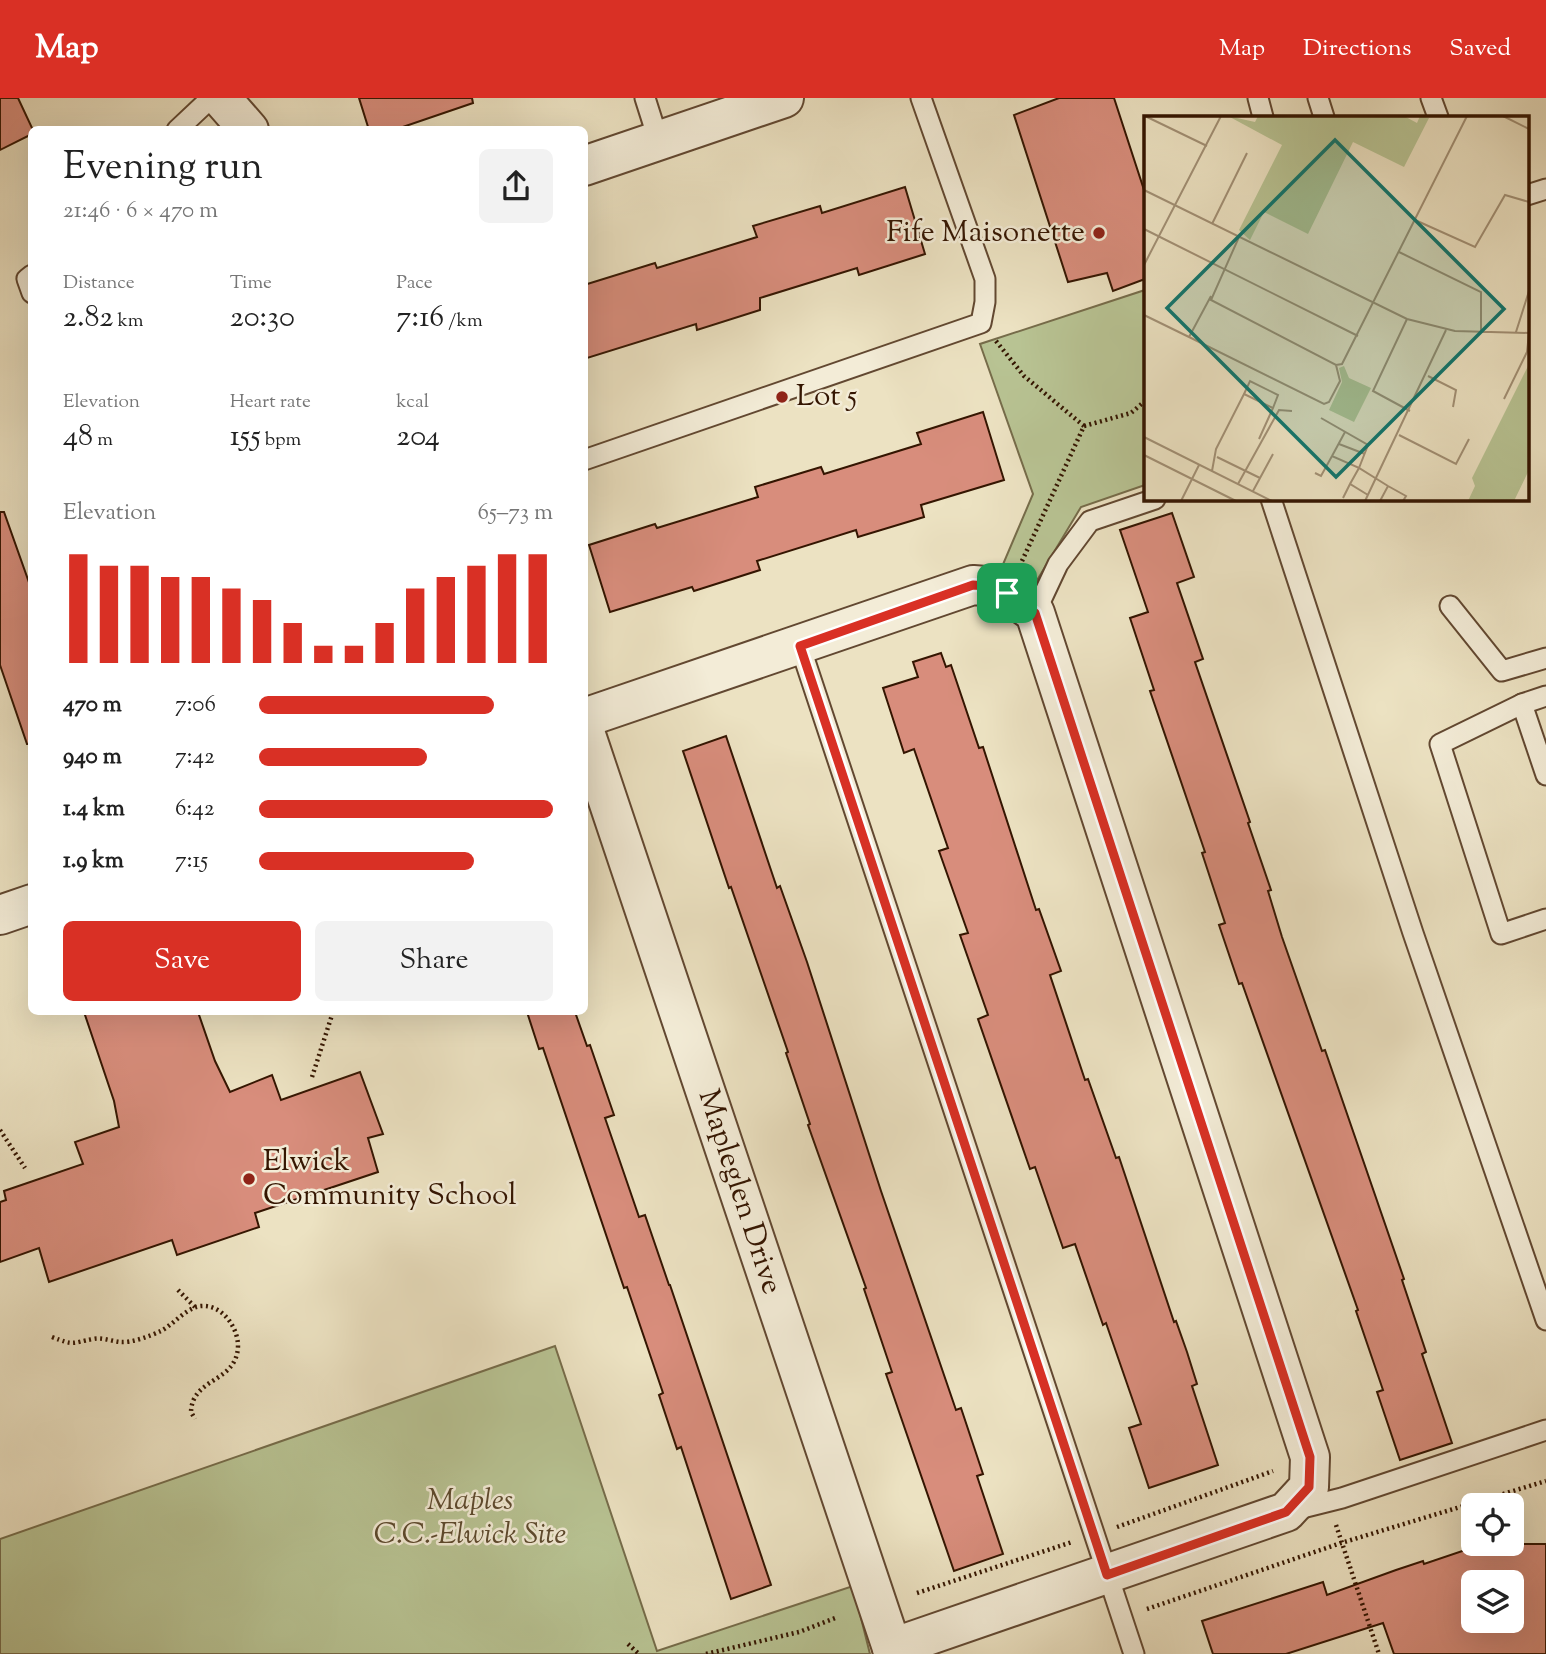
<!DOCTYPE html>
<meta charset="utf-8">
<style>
:root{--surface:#fff;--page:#f2f2f2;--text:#222;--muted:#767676;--accent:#d93025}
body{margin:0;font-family:"Sorts Mill Goudy",serif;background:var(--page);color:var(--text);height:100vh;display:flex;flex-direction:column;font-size:26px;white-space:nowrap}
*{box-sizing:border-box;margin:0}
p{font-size:23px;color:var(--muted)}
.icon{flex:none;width:38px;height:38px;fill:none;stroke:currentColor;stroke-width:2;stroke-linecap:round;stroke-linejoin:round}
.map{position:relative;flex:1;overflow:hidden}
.drawer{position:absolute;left:28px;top:28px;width:560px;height:889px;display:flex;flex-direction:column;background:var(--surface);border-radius:10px;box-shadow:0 7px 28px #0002}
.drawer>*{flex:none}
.tools{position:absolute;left:1461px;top:1395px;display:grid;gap:14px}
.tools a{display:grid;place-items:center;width:63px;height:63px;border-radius:10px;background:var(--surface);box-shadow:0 7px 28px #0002;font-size:35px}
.pin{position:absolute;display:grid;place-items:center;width:60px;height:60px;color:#fff;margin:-30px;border-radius:14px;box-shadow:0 4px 10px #0006}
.round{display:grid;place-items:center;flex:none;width:74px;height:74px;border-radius:10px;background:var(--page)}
.head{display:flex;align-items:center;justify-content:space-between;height:119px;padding:0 35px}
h1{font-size:38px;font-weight:600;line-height:52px}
.figures{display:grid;grid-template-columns:repeat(3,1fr);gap:10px;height:119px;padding:7px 35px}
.figures div{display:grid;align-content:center}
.figures b{font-size:30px;font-weight:600}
.figures small{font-size:19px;font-weight:400}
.figures p{font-size:19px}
.chart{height:196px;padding:14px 35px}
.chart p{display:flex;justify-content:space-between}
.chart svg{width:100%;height:126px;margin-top:7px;stroke:var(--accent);stroke-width:6}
.cta{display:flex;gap:14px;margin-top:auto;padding:14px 35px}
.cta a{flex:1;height:80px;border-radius:10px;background:var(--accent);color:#fff;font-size:28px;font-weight:600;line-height:80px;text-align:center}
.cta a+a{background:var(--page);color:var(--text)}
ul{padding:0 35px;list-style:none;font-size:23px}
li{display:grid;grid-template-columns:112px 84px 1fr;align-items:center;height:52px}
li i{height:18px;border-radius:9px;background:var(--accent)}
header{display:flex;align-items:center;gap:42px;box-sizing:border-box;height:98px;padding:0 35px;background:var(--accent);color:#fff}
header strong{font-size:33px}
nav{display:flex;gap:38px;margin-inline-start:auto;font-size:24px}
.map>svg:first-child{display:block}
</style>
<header>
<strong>Map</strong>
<nav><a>Map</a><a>Directions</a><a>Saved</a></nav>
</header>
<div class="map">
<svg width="1546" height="1556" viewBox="0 0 1546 1556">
<rect width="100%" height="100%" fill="#ece2c2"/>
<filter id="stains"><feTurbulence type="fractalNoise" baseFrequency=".00286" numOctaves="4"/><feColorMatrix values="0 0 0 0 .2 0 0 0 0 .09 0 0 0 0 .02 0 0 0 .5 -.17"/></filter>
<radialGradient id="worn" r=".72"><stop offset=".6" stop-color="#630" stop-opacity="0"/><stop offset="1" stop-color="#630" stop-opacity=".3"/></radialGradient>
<!-- green -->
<g fill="#b8c393" stroke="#766c4a" stroke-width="2">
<polygon points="1145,192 1145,387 1081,409 1033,489 1001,471 1033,396 980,246"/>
<polygon points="555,1248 657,1553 853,1488 870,1556 0,1556 0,1441"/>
</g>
<!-- building -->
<g fill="#d88d7c" stroke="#341501" stroke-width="2" fill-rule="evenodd">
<polygon points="0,0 18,0 33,32 32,36 0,52"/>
<polygon points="359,0 472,0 473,5 394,32 369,32"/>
<polygon points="1059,0 1114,0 1145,95 1145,181 1113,193 1107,175 1068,184 1014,17"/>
<polygon points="905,89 925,156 859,177 857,170 760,200 760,212 697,232 696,226 584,261 584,187 655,165 657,170 757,139 753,128 820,108 822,115"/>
<polygon points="983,314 1004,382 921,407 924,419 858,439 856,432 757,463 760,472 694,493 692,489 610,514 589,447 655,426 657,430 758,399 755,389 821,369 824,376 921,346 917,335"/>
<polygon points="0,414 4,414 32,493 32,646 27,646 0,567"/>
<polygon points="1172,415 1194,479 1177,485 1203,561 1195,564 1250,724 1248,725 1271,792 1268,793 1282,839 1322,953 1325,952 1404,1181 1402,1182 1426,1254 1422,1256 1452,1345 1400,1362 1377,1294 1383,1292 1356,1213 1358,1212 1242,885 1239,886 1219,827 1225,825 1202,755 1205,754 1150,593 1154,592 1130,520 1148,514 1120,432"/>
<polygon points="941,555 946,569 951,567 979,650 983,649 1036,812 1039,811 1061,873 1050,877 1085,982 1088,981 1116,1060 1119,1059 1174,1224 1176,1223 1187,1254 1197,1286 1192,1288 1218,1367 1149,1390 1129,1330 1141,1326 1106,1225 1103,1227 1075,1146 1063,1150 1035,1069 1030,1071 978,921 988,917 960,837 968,835 939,753 948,750 914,651 904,655 883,590 918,579 913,564"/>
<polygon points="726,638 777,790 780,788 807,864 881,1093 956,1312 961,1310 983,1376 977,1378 1003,1456 954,1473 886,1276 892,1274 864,1191 866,1190 808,1027 810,1026 786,955 788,954 731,789 729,790 683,653"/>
<polygon points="84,914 198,914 215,963 230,994 272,977 281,1002 360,974 383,1036 368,1040 378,1074 255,1115 259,1129 177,1157 172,1142 49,1184 39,1150 0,1164 0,1104 6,1102 4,1093 83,1066 75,1044 119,1029 114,1003"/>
<polygon points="527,914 575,914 587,948 590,947 614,1017 605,1020 639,1119 645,1117 669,1187 670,1187 771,1487 731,1501 681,1349 677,1351 659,1297 663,1295 627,1189 624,1190 543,950 539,951"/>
<path d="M1483,1446H1546V1556H1394L1383,1525L1286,1556H1213L1202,1523L1323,1484L1327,1497L1396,1472L1423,1463L1424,1466ZM1474,1484H1512V1522H1474Z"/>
</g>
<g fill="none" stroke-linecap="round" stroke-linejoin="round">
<defs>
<g id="lane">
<polyline points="645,0 658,41"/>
<polyline points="1258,0 1263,19"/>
<polyline points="1318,0 1324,19"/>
<polyline points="1431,0 1438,19"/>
<polyline points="177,32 211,0"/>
<polyline points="1527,97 1546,91"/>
<polyline points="32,177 27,181 32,195"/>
<polyline points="584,362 981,225 985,204 985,181 921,0"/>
<polyline points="1271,401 1413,835 1546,1222"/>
<polyline points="1450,508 1502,573 1546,560"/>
<polyline points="1035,515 1058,466 1090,423 1155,401"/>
<polyline points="800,548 1134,1556"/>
<polyline points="1546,598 1522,606 1440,646 1501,836 1546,821"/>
<polyline points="1522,606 1546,677"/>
<polyline points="1294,1412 1342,1400 1546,1332"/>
</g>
<g id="street">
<polyline points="221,0 249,32"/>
<polyline points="584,68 784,0"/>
<polyline points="584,620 973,487 999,489 1035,515 1310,1359 1309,1389 1286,1414 892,1550"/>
<polyline points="584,631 894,1556"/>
<polyline points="0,817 32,806"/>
</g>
</defs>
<!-- lane casing -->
<use href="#lane" stroke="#624831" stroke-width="23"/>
<!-- street casing -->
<use href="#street" stroke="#624831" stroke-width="42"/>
<!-- path -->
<g stroke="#341501" stroke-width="4.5" stroke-dasharray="2 3.5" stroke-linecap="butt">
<polyline points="996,243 1024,278 1084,328 1022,463"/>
<polyline points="1084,328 1131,315 1145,303"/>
<polyline points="312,979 333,914"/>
<polyline points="0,1032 25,1070"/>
<polyline points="178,1192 195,1209"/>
<path d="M52,1239C75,1248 71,1245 93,1241C101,1239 111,1243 120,1244C132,1245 150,1238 161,1233C174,1226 188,1208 202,1208C223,1207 238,1230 238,1248C237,1285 192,1279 191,1314L195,1321"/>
<polyline points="1336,1427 1379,1556"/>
<polyline points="1117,1429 1273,1373"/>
<polyline points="917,1495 1072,1444"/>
<polyline points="1147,1511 1341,1445 1546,1383"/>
<polyline points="628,1546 639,1556"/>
<polyline points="706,1556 799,1534 838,1519"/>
</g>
<!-- lane -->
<use href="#lane" stroke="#f3ecd7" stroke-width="19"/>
<!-- street -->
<use href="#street" stroke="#f3ecd7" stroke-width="38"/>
</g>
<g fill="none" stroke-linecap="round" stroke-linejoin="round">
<defs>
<polygon id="route" points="973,487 999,489 1035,515 1310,1359 1309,1389 1286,1414 1107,1477 800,548"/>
</defs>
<!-- route casing -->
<use href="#route" stroke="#fff" stroke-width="14"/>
<!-- route -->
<use href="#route" stroke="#d93025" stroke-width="9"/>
</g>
<!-- markers -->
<g fill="#8f2418" stroke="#f3ecd7" stroke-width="2.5">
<circle cx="1099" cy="135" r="7"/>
<circle cx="782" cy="299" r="7"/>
<circle cx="249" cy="1081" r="7"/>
</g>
<g text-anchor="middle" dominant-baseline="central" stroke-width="5" stroke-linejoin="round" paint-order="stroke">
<!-- poi labels -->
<g font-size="30" fill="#341501" stroke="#f3ecd7" text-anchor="start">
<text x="1085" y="135" text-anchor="end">Fife Maisonette</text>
<text x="796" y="299">Lot 5</text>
<text x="263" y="1064">Elwick<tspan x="263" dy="34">Community School</tspan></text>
</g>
<!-- street labels -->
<g font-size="30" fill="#341501" stroke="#f3ecd7">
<text transform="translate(739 1094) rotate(72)">Mapleglen Drive</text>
</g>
<!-- park labels -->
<g font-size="30" font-style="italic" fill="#5c492d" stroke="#f3ecd7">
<text x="470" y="1403">Maples<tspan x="470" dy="34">C.C.-Elwick Site</tspan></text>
</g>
</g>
<!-- overview -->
<g transform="translate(1144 18)">
<rect width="385" height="385" fill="#ece2c2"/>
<path d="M84,0L111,6L114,0H260L273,7L276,0L285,2L260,51L209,26L164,118L120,96L106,124L95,114L138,29ZM385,248V354L370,385H324L331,370L328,362ZM200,250L205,262L227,272L210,306L185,294L198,266L195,252Z" fill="#b8c393"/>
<path fill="none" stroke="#a29075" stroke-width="2" d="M1,0L63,30M359,0L385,13M0,74L263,203L311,215L385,217M271,104L331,131L361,79L385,86M68,108L103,37M0,113L214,220M95,121L67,184L192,249L198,248L323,0M255,136L337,176V217M0,149L77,0M67,180L45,221L180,288L185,286L196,265L192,249M0,199L45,221M263,203L229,275L266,295M372,216L385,175M284,260L312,274L309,291M360,283L383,236L385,217M255,319L312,348L325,323M0,321L128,385M115,323L129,292L100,278L106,265L134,279L129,292M195,328L221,338M0,339L92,385M188,340L201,316M73,341L116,362M68,355L72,333L100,278M171,357L177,360L188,340L215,352L224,329L177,302M94,368L135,294L148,295M206,368L215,352L244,370M109,375L129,338M199,382L206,368L224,379M37,385L55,349M221,385L302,214M236,385L244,370L262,380L259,385"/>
<path fill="#0f766e" fill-opacity="0.15" stroke="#0f766e" stroke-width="3.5" d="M191,24L360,193L192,361L23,192Z"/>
<rect width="385" height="385" fill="none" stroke="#341501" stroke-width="3.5"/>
</g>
<rect width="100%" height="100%" filter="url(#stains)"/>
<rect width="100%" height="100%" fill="url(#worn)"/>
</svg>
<div class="tools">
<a><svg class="icon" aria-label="locate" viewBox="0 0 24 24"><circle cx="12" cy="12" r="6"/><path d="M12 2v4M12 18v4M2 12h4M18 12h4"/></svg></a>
<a><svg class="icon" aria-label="layers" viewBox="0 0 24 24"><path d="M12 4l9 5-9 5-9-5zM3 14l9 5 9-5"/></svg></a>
</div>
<div class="pin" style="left:1007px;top:495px;background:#1e9e55"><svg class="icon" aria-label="arrive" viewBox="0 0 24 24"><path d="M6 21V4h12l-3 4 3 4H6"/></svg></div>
<section class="drawer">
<div class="head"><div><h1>Evening run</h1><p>21:46 · 6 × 470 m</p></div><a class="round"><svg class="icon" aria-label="share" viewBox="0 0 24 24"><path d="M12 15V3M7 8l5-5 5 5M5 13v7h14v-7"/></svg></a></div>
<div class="figures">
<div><p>Distance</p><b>2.82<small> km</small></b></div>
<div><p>Time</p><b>20:30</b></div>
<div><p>Pace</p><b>7:16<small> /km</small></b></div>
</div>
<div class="figures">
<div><p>Elevation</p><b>48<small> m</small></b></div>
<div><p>Heart rate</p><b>155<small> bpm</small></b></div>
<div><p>kcal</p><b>204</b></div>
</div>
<div class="chart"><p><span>Elevation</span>65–73 m</p>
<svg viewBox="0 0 160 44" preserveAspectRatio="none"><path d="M5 44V6M15 44V10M25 44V10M35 44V14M45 44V14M55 44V18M65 44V22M75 44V30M85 44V38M95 44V38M105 44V30M115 44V18M125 44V14M135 44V10M145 44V6M155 44V6"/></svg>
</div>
<ul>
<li><b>470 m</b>7:06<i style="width:80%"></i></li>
<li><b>940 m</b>7:42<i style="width:57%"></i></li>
<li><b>1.4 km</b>6:42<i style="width:100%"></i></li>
<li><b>1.9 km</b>7:15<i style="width:73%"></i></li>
</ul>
<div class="cta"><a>Save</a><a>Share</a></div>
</section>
</div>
